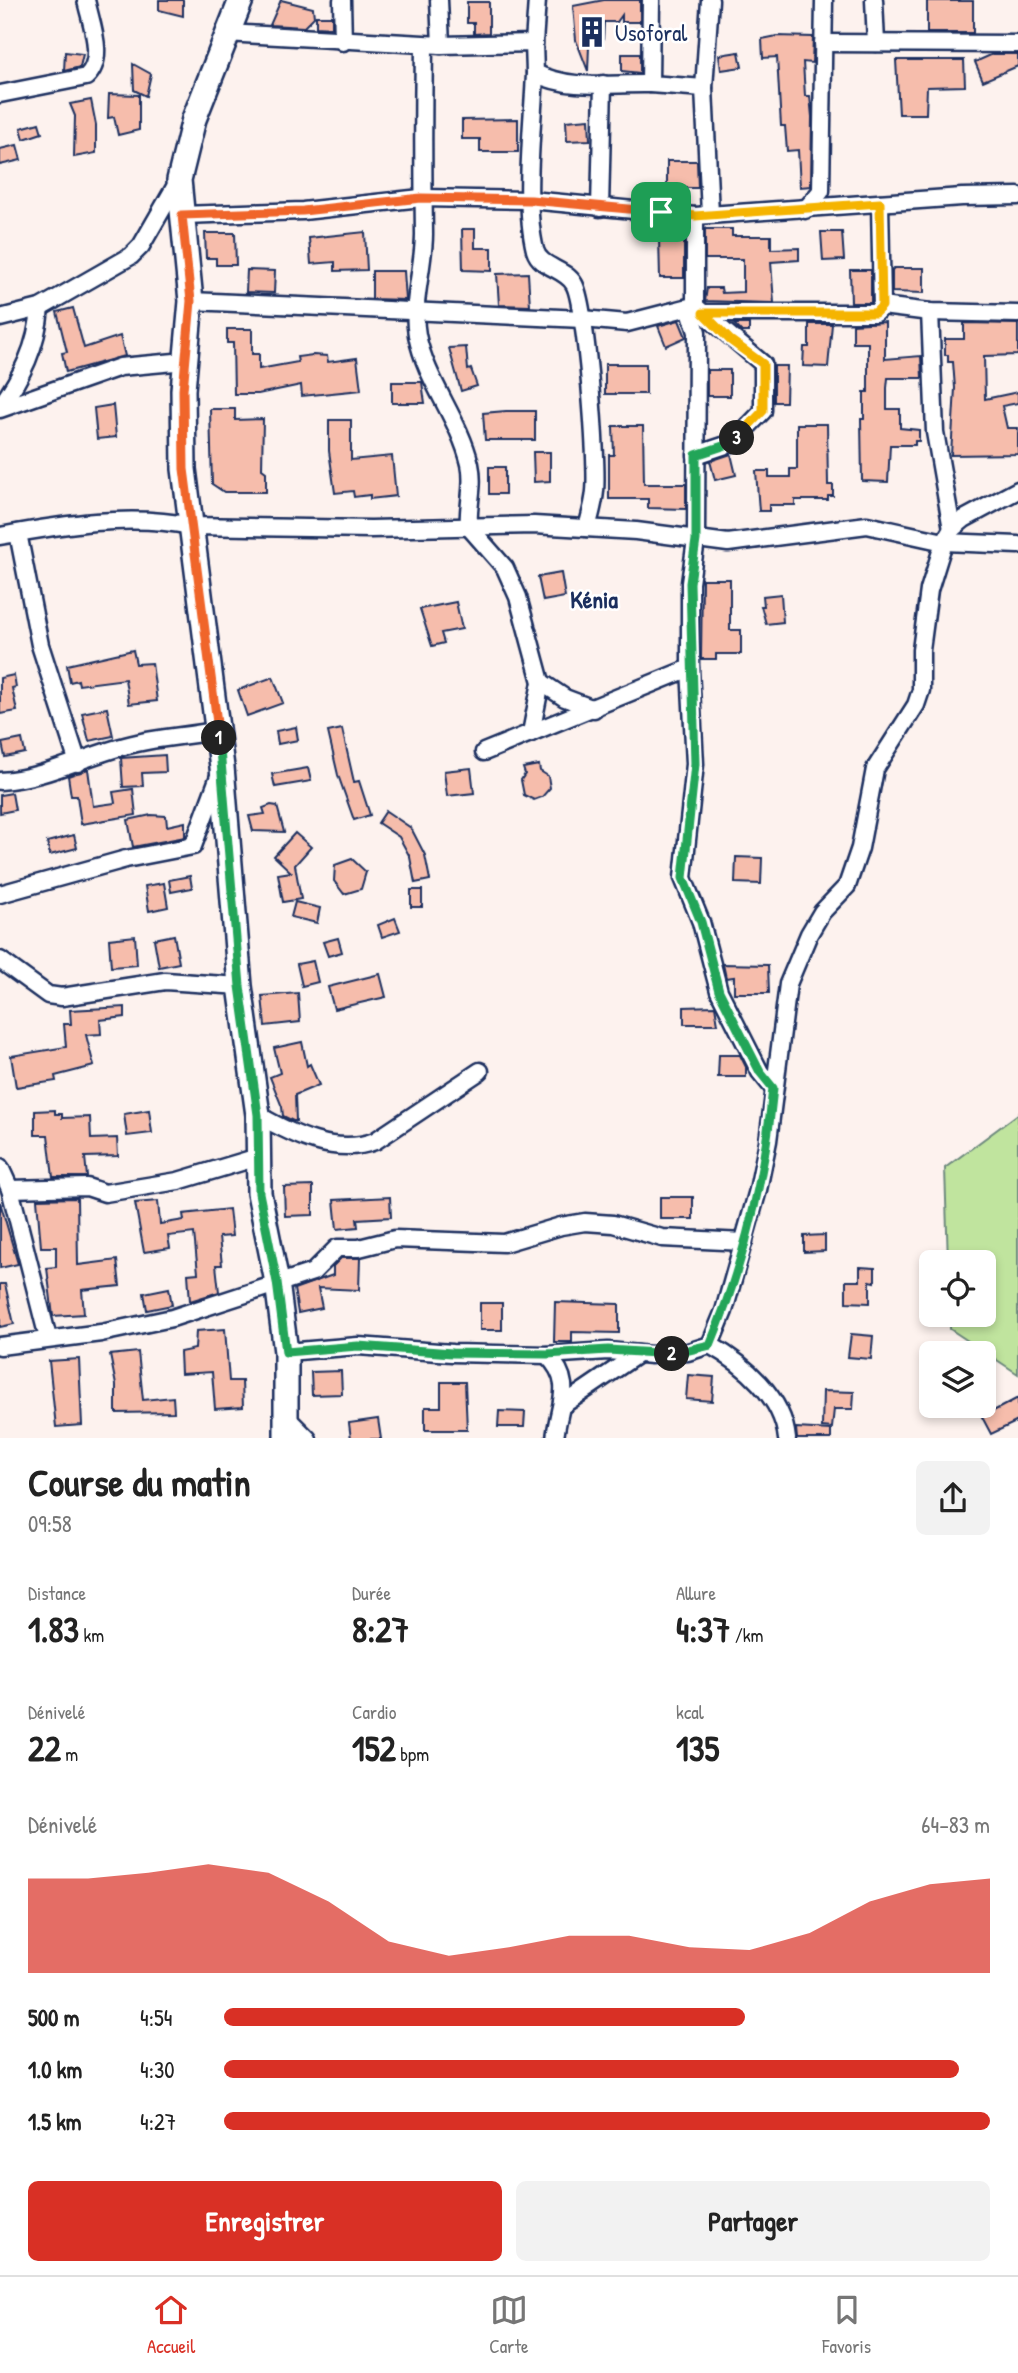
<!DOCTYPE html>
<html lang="fr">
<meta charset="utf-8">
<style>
:root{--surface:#fff;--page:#f2f2f2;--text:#222;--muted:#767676;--line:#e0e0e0;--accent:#d93025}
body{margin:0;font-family:"Patrick Hand",sans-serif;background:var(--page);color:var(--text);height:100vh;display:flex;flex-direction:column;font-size:26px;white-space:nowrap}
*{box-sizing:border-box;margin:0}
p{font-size:23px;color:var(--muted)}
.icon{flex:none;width:38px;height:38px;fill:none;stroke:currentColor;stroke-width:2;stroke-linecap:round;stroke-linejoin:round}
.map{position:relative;height:1438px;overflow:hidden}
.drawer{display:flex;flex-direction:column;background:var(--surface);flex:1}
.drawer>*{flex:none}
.tools{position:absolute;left:919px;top:1250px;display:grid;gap:14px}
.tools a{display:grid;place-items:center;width:77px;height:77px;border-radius:10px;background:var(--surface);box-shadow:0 4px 10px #0003;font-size:35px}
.pin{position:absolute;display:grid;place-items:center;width:60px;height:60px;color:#fff;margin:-30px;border-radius:14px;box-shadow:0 4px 10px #0006}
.km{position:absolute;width:35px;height:35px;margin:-18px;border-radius:50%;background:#222;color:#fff;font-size:19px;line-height:35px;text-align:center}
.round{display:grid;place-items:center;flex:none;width:74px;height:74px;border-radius:10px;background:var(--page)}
.head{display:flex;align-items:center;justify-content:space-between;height:119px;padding:0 28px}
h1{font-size:38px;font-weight:700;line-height:52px}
.figures{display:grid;grid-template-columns:repeat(3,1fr);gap:10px;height:119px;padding:7px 28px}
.figures div{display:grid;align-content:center}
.figures b{font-size:35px;font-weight:700}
.figures small{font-size:19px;font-weight:400}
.figures p{font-size:19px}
.chart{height:196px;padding:14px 28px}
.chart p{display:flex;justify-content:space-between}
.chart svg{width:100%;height:126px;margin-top:7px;fill:var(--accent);opacity:.7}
.button{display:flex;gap:14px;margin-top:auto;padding:14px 28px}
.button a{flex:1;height:80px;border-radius:10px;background:var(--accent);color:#fff;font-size:28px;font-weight:700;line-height:80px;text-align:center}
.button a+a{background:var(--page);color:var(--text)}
ul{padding:0 28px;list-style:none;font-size:23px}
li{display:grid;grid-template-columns:112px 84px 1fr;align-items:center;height:52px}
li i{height:18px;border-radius:9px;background:var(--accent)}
.tab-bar{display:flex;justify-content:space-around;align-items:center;height:98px;border-top:2px solid var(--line);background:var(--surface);font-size:19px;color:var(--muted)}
.tab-bar a{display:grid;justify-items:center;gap:4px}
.tab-bar .selected{color:var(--accent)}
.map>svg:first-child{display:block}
</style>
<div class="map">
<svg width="1018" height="1439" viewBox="0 0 1018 1439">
<rect width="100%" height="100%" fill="#fdf2ee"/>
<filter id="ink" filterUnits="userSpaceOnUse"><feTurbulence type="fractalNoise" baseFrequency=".0143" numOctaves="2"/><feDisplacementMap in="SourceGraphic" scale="14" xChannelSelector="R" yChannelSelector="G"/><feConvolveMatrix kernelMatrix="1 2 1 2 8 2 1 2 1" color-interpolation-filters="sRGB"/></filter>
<g filter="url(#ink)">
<!-- green -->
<polygon fill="#c0e49e" stroke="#6e8a7e" stroke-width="2" points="1018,1114 1018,1374 950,1329 950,1314 984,1314 984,1262 948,1262 945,1168"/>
<!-- building -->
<g fill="#f6bdac" stroke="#1b2f5e" stroke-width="2">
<polygon points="159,0 183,0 183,16 159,10"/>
<polygon points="281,0 313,8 314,17 304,27 270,25"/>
<polygon points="604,0 640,0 640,22 622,22 622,15 617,22 604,22 603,41 601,45 589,46 588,71 576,40 573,6"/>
<rect x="927" y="1" width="46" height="32"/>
<polygon points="467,2 489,2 489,33 474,34 474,23 467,23"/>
<polygon points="316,16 332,16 332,28 316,27"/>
<polygon points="777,36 813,37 812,63 803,62 805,96 810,96 812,117 811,186 800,187 798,150 787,151 785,126 781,126 777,57 763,58 762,39"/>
<polygon points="65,52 83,54 80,67 64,71"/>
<polygon points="739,52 742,67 721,70 719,55"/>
<polygon points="622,54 640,54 640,73 622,71"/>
<polygon points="993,54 1018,54 1018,66 983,81 975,62"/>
<polygon points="896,60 964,60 965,86 927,87 926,114 899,114"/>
<polygon points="133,64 151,74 146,96 134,90"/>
<polygon points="109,94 139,95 139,130 118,135 114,117 108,118"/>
<polygon points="91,100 96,125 96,153 74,157 75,116 70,104"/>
<polygon points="518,119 518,152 480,152 480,139 462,139 462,120"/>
<polygon points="589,119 590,140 567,141 566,121"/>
<polygon points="39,123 42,133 24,139 21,128"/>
<polygon points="17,145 21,160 0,165 0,149"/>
<polygon points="667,161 697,161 698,188 667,188"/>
<polygon points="648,223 684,226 684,278 660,278 659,237 648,237"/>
<polygon points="462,229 475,229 475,248 492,248 492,271 463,270"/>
<polygon points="705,229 732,229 732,236 771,236 771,249 799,248 799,260 771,262 774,303 705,301 707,288 721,288 722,293 743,292 743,259 705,259"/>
<polygon points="365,232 367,270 335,271 335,262 311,264 309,238"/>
<polygon points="821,232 842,232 844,260 823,261"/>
<polygon points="205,233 235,233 236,265 216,265 216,258 206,258"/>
<polygon points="894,268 924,268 924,293 892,292 892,270"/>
<polygon points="247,270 275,271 274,293 246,292"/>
<polygon points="850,270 871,270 871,303 851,303"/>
<polygon points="372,271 404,271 406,300 372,299"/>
<polygon points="528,273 530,306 499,305 497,274"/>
<polygon points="73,308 84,348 120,336 125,356 66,372 62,353 67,352 57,312"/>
<polygon points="679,320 686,337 666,346 658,326"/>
<polygon points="885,322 885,359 921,356 922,378 888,378 887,388 887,409 900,409 900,428 919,430 919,441 915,441 915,445 890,445 888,482 862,481 861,419 864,419 864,392 868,392 868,343 853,343 853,324"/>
<polygon points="964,323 1018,324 1018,355 984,356 985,399 1018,392 1018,403 1002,406 1007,428 1018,428 1018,454 951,455 955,388 953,362 948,362 948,355 945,355 945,339 964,339"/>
<polygon points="734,324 749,324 749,332 742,332"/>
<polygon points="809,324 832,324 828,367 803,366 804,347 809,347"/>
<polygon points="227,329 252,329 252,354 259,354 259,369 298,362 297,357 313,355 327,356 328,362 357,358 361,390 302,396 301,385 258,394 234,394 233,343 227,343"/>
<polygon points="466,347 468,370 471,369 477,386 461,391 449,348"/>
<rect x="605" y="364" width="41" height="30"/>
<polygon points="774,366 787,366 786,402 774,402"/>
<rect x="707" y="370" width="23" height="26"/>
<polygon points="392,382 422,382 425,403 392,403"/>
<polygon points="113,405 116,437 97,439 94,408"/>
<polygon points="210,409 235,409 235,420 263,419 262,469 266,472 266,492 224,492 212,484"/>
<polygon points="506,411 535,411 535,440 485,440 483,413"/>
<polygon points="329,420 351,420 351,460 392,456 396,496 370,499 370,495 354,497 353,491 335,493 329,451"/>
<polygon points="797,424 827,424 828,485 833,485 833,496 828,496 828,500 795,500 795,505 769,505 769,511 759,511 756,471 769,471 769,477 790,477 790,469 797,469"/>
<polygon points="613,426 643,426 644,484 686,484 686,509 648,508 648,499 609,499 609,455 614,455"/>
<polygon points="533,452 550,452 550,481 534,482"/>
<polygon points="731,454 736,475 715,480 710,461"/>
<rect x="489" y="467" width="16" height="27"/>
<polygon points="561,573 565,597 543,601 538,577"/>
<polygon points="702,579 730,579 730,630 741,630 741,654 716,654 716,659 701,659"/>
<polygon points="781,594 783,622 766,624 761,606 764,606 763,596"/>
<polygon points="456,602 462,629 441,633 444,643 432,646 420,609"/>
<polygon points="133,650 136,664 152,663 157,701 129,704 125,679 79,685 78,680 70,682 67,665"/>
<polygon points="14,675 16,687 12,688 17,711 0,714 0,678"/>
<polygon points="273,677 283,703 247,716 238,690"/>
<polygon points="107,708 113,736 89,741 82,713"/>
<polygon points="296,727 298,740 278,744 276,731"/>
<polygon points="342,729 354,782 359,781 370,815 354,820 338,775 328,732"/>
<polygon points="22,739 25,753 5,757 2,743"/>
<polygon points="165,755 166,772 142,773 143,786 123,787 121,758"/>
<polygon points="539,765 540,771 548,776 550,788 542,797 534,800 524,795 521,780 525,774 523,768"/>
<polygon points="308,768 311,781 275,787 272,774"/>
<polygon points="471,768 474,793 447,796 444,771"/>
<polygon points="88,769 93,806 115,803 113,792 133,789 136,815 81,824 77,796 71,796 68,776"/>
<polygon points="12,793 15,810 0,813 0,795"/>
<polygon points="271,805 277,806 284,832 253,831 249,816 265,814 263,808"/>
<polygon points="386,811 411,828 425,855 430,880 415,883 410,857 399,837 378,823"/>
<polygon points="151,815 166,816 167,826 185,822 185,837 133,847 128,820"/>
<polygon points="295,833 311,847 295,865 301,899 283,902 278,874 291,872 274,856"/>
<polygon points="74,835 77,848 50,855 47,842"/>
<polygon points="736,857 762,858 761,884 735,883"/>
<polygon points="352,859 366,872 361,889 344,894 334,881 335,865"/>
<polygon points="190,876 192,888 171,892 169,880"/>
<polygon points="164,883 168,907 149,911 145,886"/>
<rect x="411" y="890" width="11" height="17"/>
<polygon points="295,902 320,908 317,923 291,917"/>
<polygon points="395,918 400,931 382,937 378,925"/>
<polygon points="174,935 179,963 159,967 154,939"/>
<polygon points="135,936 137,965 111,967 109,939"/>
<polygon points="338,938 342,952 328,956 323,942"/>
<polygon points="313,961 318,982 302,986 297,964"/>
<polygon points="723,964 768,965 769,993 734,993 734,977 726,978"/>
<polygon points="380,974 386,997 334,1009 328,987"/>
<polygon points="298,993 300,1022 265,1026 262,996"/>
<polygon points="715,1006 718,1024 684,1024 684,1007"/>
<polygon points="125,1007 125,1017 100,1020 101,1034 86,1035 94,1066 55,1076 56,1081 16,1087 11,1056 66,1047 64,1024 71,1024 70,1010"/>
<polygon points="302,1042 307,1066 310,1064 319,1085 295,1095 296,1121 293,1121 283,1116 282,1107 270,1077 280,1073 274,1048"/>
<polygon points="719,1055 740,1055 746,1067 746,1077 718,1077"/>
<polygon points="55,1110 55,1114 62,1114 62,1118 90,1117 91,1139 117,1138 118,1156 85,1157 87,1177 53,1177 48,1135 35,1135 35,1111"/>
<polygon points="149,1110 152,1133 127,1136 124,1114"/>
<polygon points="313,1186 313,1215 285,1216 284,1187"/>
<polygon points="390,1197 391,1217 357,1219 358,1227 337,1229 334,1200"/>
<rect x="660" y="1197" width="33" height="22"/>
<polygon points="77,1198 78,1265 117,1260 120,1286 82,1290 84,1314 53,1316 47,1268 56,1267 56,1247 41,1247 37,1199"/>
<polygon points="158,1201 160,1224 184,1220 183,1214 229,1209 232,1236 219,1237 222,1265 216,1265 219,1292 190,1301 188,1274 198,1273 194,1233 168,1236 170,1248 144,1252 135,1203"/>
<polygon points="0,1202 18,1264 0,1268"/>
<polygon points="825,1235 825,1251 804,1252 804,1236"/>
<polygon points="341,1258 360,1258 359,1290 318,1288 322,1308 298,1313 294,1289 333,1275 333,1266"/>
<polygon points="860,1267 875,1268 875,1282 870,1281 870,1303 846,1302 846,1281 860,1281"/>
<polygon points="0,1284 5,1284 14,1324 0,1327"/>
<polygon points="169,1288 172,1305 147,1310 144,1293"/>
<polygon points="555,1302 619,1304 619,1333 572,1332 572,1342 554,1342"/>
<rect x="480" y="1303" width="22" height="27"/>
<polygon points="225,1329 229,1381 242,1381 243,1407 215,1409 212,1372 181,1374 180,1352 195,1349 196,1331"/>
<polygon points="851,1334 873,1336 871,1359 848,1357"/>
<polygon points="138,1352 143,1400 173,1397 174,1412 116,1413 116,1385 110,1355"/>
<polygon points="79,1359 82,1425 56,1427 49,1361"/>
<polygon points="341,1371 342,1394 312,1395 311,1372"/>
<polygon points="688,1375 714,1377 712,1401 686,1399"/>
<polygon points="441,1382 465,1382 467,1430 425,1430 425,1407 441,1407"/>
<polygon points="823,1391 854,1392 853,1409 834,1409 832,1428 822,1427"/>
<polygon points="1018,1398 1018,1421 991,1434 982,1417"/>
<polygon points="499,1411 525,1412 524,1427 498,1427"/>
<polygon points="378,1419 381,1439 351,1439 349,1423"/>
<polygon points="796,1428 831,1430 831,1439 797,1439"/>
</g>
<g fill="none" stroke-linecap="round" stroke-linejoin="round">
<defs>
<g id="street">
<polyline points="342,0 343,42"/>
<polyline points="651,0 650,84 704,88 710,214"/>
<polyline points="874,0 876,43"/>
<polyline points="226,33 441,45 439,0"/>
<polyline points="534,43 537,0"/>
<polyline points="823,43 1018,44"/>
<path d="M441,45L534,43L535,73C571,91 611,83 650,84"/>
<path d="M424,47C423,109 423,172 424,234C424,267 411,303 417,335C426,381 459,418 470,464C475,487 467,505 469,527L505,568L518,597L541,682L531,733"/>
<path d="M535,73C533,124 523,202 535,250C540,268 565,268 574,284C586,304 598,463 595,491C594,504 590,516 587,528"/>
<polyline points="704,88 710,0"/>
<path d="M0,94L86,77C106,59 91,24 86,0"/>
<polyline points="880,203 882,306 930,312 1018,314"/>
<polyline points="600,208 603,84"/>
<polyline points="805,210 821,191 824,0"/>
<polyline points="182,215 303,211 421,198 531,200 695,216 962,197 1018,196"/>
<polyline points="695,216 695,306 763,364 763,411 732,443 696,455"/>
<polyline points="191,301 583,319 627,323 689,307 697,332 696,540 690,583 690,668 484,752"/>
<polyline points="930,312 935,432 952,529"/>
<polyline points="703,313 875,313 882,306"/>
<polyline points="0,318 40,308 131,256 141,246 179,180"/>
<path d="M0,407C22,376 37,347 40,308"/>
<polyline points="0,409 120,367 186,361"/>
<polyline points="18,533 40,645 78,763"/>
<path d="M0,536C61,525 129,513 191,526L371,529L534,525L636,531L728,543L867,525L944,542L1018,545"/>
<polyline points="690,668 695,764 683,878 701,922 719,991 760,1072 773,1088"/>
<polyline points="541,682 565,698 594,709"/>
<path d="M0,781C49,778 89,753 137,743C163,737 191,736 218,730"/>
<polyline points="0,894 126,859 193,846 219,776"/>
<polyline points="0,960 48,995 62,997 165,981 240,986"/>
<path d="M258,1115C293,1135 336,1156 375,1141L480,1071"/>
<polyline points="0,1167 10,1189 48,1338"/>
<polyline points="10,1189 87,1187 105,1193 178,1181 258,1157"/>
<polyline points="710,1345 724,1311 758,1190 768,1141 788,984 809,934 822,912 847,886 860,848 875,769 916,705 921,690 921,650 929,590 944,542 952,529 964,519 1018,490"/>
<polyline points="0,1346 101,1333 172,1318 313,1272 337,1248 359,1248 395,1239 504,1243 561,1226 585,1222 613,1224 662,1238 744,1242"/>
<path d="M286,1352L358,1346L452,1353L547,1355L608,1351L651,1355L688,1352L710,1345C744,1364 783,1397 787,1439"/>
<path d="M547,1355C576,1384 558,1404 555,1439"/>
<polyline points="563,1405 638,1354"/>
<polyline points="286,1417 308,1439"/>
</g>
<polyline id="secondary" points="241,0 194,119 179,180 191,301 183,390 184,469 222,767 240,986 258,1115 259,1193 277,1282 286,1352 286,1439"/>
</defs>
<!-- street casing -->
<use href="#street" stroke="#1b2f5e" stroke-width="21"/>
<!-- secondary casing -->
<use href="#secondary" stroke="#1b2f5e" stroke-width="28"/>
<!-- street -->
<use href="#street" stroke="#fff" stroke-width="16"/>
<!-- secondary -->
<use href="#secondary" stroke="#fff" stroke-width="23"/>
</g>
</g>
<g fill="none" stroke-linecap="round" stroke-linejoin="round" filter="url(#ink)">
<defs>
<polyline id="split-1" points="219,738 184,469 183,390 191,301 182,215 303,211 421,198 531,200 661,212"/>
<polyline id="split-2" points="219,738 240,986 258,1115 259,1193 277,1282 286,1352 358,1346 452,1353 547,1354 608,1350 672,1354"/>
<path id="split-3" d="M672,1354L710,1345C744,1263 765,1175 773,1088L760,1072L719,991L701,922L683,878L695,764L690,583L696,540V455L732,443L737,438"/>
<polyline id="split-4" points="661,212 695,216 880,203 882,306 875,313 703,313 730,340 763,364 763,411 737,438"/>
</defs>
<!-- split-1 casing -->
<use href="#split-1" stroke="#fff" stroke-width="14"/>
<!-- split-2 casing -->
<use href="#split-2" stroke="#fff" stroke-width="14"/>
<!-- split-3 casing -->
<use href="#split-3" stroke="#fff" stroke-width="14"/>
<!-- split-4 casing -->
<use href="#split-4" stroke="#fff" stroke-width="14"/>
<!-- split-1 -->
<use href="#split-1" stroke="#f0652b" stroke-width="9"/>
<!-- split-2 -->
<use href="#split-2" stroke="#22a559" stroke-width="9"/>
<!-- split-3 -->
<use href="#split-3" stroke="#22a559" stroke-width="9"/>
<!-- split-4 -->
<use href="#split-4" stroke="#f5b400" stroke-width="9"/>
</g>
<!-- icons -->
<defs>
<symbol id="building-bare" viewBox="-9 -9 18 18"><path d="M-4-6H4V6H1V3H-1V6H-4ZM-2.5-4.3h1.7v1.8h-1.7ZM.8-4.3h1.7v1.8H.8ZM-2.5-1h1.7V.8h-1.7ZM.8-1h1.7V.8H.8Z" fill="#1b2f5e" stroke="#fff" stroke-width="2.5" paint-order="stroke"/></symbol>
</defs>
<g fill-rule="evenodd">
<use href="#building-bare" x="570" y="10" width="44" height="44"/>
</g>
<g text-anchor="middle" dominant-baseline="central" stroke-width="5" stroke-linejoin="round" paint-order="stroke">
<!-- poi labels -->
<g font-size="23" fill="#1b2f5e" stroke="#fff" text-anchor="start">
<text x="615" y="32">Usoforal</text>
</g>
<!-- neighbourhood labels -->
<g font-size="24" font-weight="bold" fill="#1b2f5e" stroke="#fff">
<text x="594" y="599">Kénia</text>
</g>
</g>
</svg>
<div class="tools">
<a><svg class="icon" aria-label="locate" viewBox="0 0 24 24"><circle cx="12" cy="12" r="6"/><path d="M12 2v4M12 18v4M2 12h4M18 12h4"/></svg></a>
<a><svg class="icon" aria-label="layers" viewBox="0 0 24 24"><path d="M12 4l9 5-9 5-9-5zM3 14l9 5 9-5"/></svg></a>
</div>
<div class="pin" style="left:661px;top:212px;background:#1e9e55"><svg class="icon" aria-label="arrive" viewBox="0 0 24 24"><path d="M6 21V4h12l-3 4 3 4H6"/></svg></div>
<b class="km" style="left:219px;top:738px">1</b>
<b class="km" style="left:672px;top:1354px">2</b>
<b class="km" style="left:737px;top:438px">3</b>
</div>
<section class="drawer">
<div class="head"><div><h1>Course du matin</h1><p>09:58</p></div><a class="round"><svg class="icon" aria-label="share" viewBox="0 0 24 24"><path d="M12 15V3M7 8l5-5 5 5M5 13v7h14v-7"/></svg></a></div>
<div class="figures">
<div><p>Distance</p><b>1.83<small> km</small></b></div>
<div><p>Durée</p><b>8:27</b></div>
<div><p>Allure</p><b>4:37<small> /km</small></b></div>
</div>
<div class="figures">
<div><p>Dénivelé</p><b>22<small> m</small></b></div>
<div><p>Cardio</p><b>152<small> bpm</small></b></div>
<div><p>kcal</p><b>135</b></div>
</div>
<div class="chart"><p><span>Dénivelé</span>64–83 m</p>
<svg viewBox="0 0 160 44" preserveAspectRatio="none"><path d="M0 44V11L10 11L20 9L30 6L40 9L50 19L60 33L70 38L80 35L90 31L100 31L110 35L120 36L130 30L140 19L150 13L160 11V44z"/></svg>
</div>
<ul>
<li><b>500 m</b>4:54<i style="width:68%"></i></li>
<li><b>1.0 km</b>4:30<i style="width:96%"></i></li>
<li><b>1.5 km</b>4:27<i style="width:100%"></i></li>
</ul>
<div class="button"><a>Enregistrer</a><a>Partager</a></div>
</section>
<nav class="tab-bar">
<a class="selected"><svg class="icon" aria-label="home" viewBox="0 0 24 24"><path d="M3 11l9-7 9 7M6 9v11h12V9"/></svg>Accueil</a>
<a><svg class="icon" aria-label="map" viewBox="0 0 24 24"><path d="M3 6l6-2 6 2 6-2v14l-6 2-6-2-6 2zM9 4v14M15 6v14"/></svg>Carte</a>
<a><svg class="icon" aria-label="saved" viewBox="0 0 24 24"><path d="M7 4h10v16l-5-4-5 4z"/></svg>Favoris</a>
</nav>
